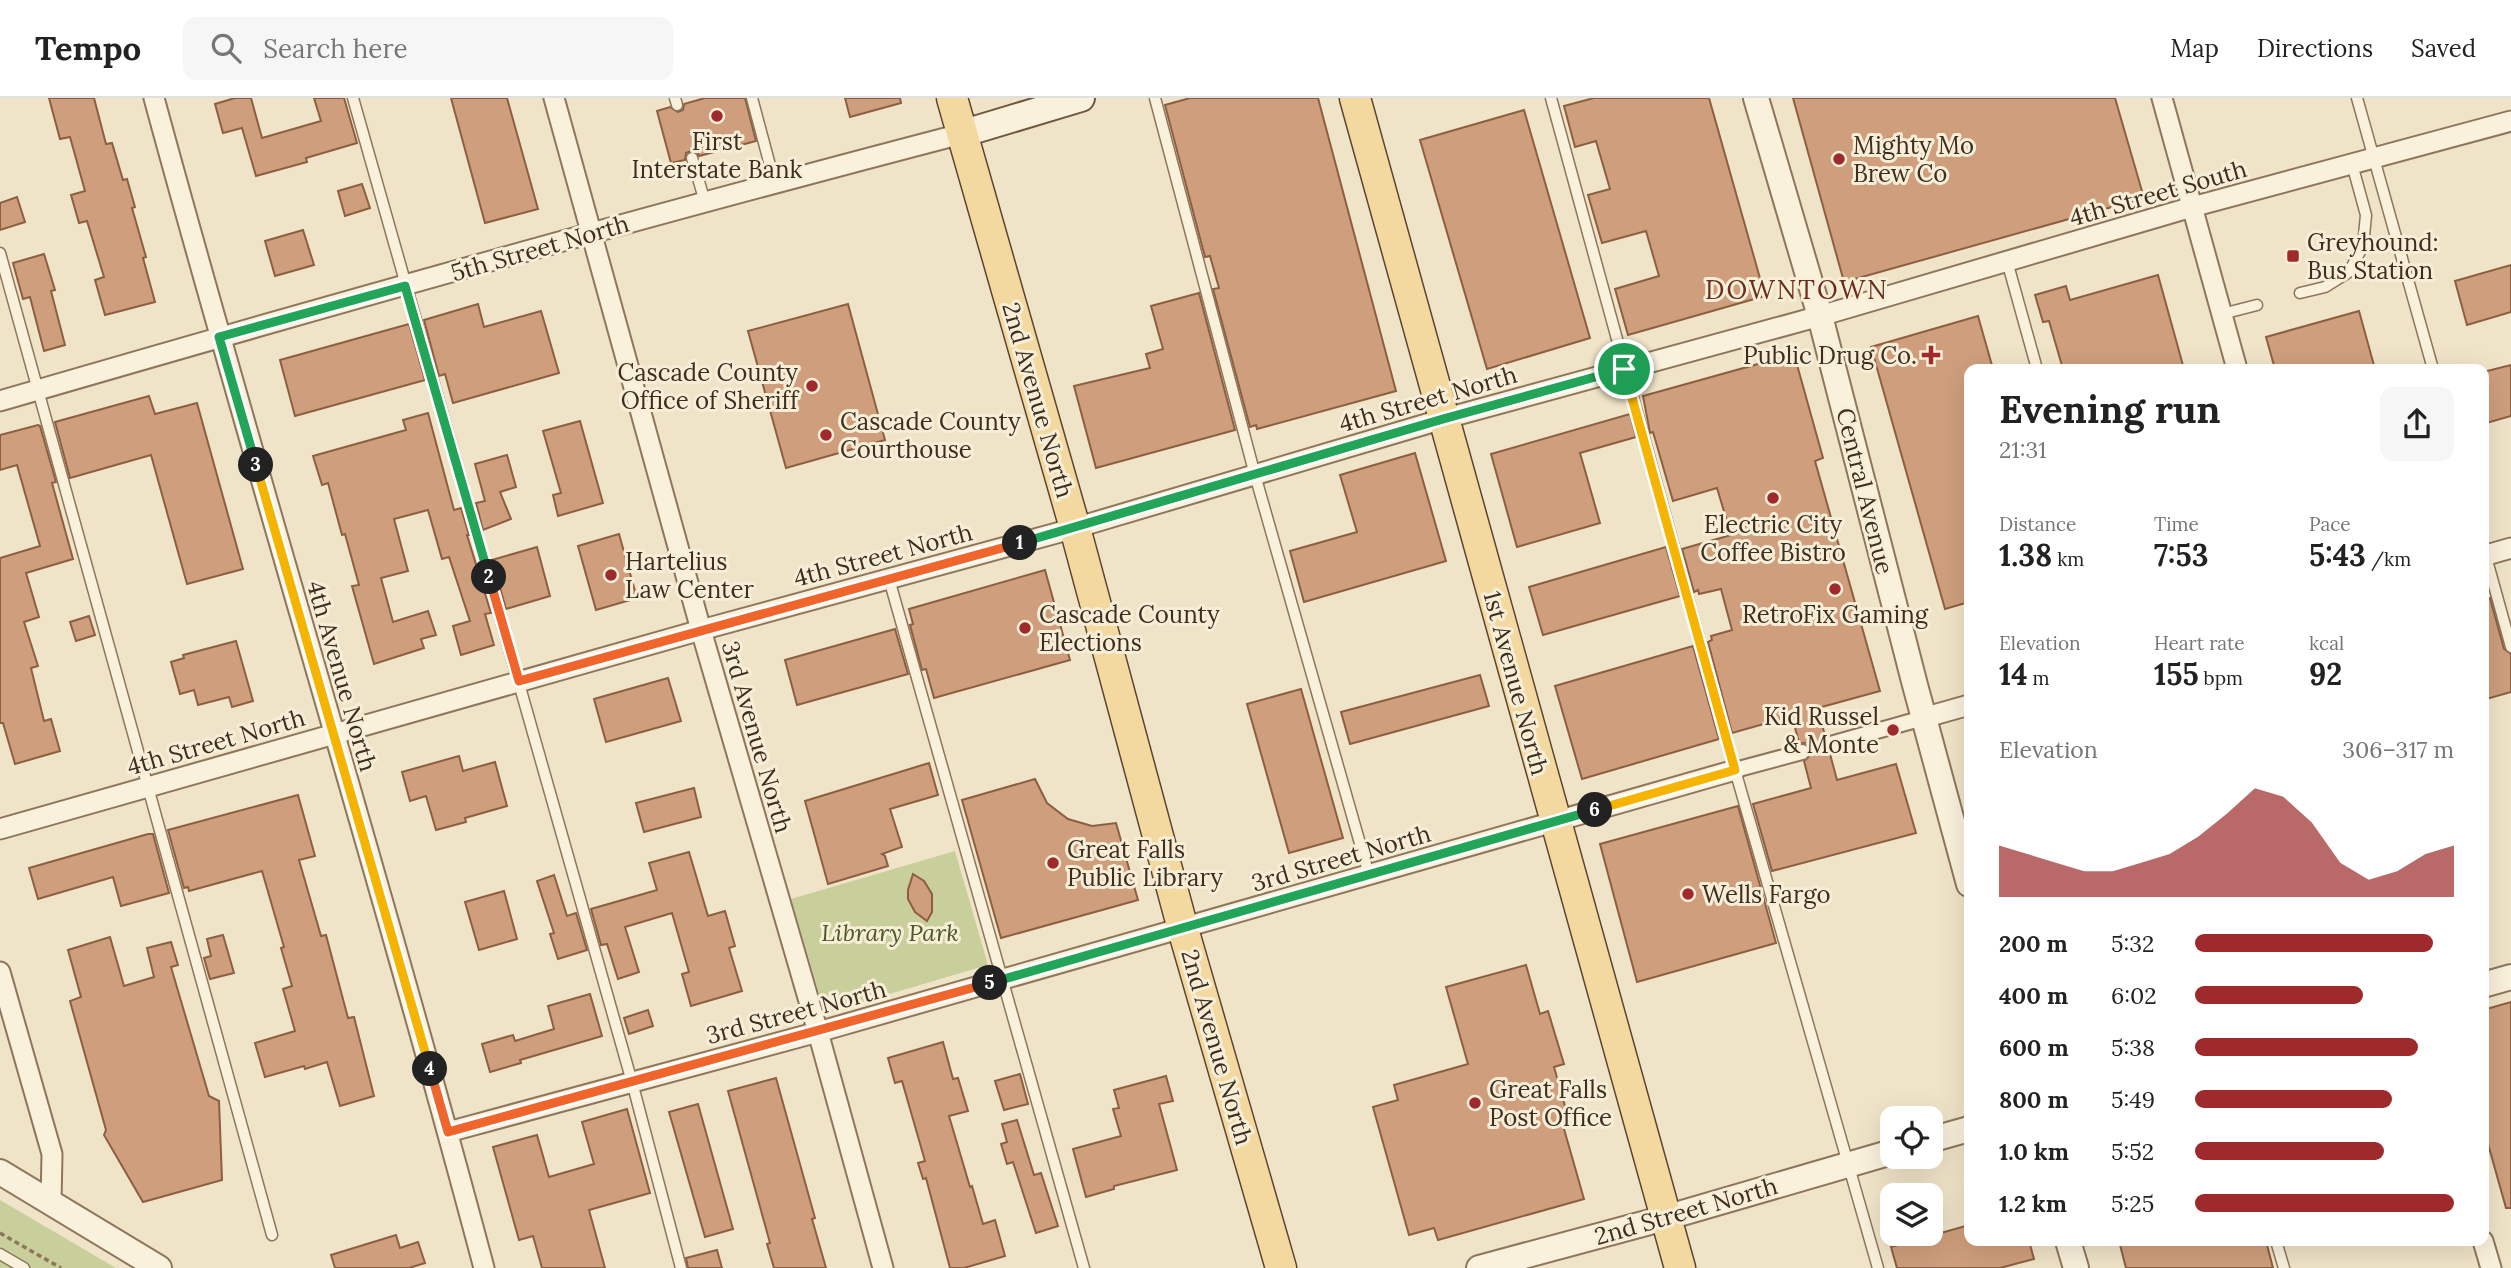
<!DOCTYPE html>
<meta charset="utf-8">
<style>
:root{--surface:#fff;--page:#f6f6f6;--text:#222;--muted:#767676;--line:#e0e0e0;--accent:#9e2a2b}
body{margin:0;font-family:Lora,serif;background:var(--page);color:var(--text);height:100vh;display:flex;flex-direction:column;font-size:26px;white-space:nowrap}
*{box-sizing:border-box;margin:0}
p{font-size:23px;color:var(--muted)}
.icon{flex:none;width:38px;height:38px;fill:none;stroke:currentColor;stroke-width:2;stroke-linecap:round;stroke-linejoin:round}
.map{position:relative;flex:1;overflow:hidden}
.side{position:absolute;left:1964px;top:266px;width:525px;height:882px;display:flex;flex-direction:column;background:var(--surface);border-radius:14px;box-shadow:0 7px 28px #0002}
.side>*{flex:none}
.buttons{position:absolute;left:1880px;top:1008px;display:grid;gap:14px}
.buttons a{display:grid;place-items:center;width:63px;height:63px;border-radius:14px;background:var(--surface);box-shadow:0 7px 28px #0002;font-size:35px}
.pin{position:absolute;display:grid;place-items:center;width:60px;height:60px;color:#fff;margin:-30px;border:4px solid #fff;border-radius:50%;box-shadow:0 2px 7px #0007}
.km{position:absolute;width:35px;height:35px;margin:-18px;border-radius:50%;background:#222;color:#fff;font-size:19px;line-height:35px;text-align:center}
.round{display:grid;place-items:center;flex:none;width:74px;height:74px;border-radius:14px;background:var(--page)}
.summary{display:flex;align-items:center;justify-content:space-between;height:119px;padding:0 35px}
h1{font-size:38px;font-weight:700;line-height:52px}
.figures{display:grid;grid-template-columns:repeat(3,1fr);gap:10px;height:119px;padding:7px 35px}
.figures div{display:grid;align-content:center}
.figures b{font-size:30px;font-weight:700}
.figures small{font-size:19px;font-weight:400}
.figures p{font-size:19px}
.chart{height:196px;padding:14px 35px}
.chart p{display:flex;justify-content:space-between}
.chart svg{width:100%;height:126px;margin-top:7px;fill:var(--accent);opacity:.7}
ul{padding:0 35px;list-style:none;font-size:23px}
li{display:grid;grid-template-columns:112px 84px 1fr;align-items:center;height:52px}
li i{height:18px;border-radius:9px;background:var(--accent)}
header{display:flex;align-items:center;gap:42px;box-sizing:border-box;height:98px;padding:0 35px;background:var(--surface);border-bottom:2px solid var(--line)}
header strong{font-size:33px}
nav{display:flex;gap:38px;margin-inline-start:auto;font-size:24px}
.search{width:490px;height:63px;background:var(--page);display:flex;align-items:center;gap:18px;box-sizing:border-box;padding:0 24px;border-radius:14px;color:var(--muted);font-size:26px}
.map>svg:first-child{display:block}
</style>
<header>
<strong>Tempo</strong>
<div class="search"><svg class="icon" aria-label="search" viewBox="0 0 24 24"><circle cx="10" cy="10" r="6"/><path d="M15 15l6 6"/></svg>Search here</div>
<nav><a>Map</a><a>Directions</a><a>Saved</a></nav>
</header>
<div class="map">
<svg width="2511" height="1170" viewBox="0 0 2511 1170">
<rect width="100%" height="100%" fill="#f0e4c8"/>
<!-- green -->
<g fill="#c9cf9b">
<polygon points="955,753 988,867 825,915 791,801"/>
<polygon points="0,1102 116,1170 0,1170"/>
</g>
<!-- building -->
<g fill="#cf9f7d" stroke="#8d5f41" stroke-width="2">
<polygon points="49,0 94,0 106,46 112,45 123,82 127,81 135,109 132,110 146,159 143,160 155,204 105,217 95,182 104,179 87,123 79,125 71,97 85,93 70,39 60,41"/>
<polygon points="235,0 251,0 262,40 321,23 314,0 344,0 357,45 306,60 307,64 256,78 242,30 223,35 215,6"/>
<polygon points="451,0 507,0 538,111 485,125"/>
<polygon points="705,0 745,0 756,43 699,58 697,54 691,53 686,55 685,62 671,65 657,13 670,9 678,14 683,12 684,6"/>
<polygon points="845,0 900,0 901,5 850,19"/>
<polygon points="1190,0 1318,0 1396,293 1257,331 1256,327 1250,329 1213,191 1219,190 1210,158 1205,159 1165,7"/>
<polygon points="1594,0 1709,0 1765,198 1628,237 1615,191 1659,178 1646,133 1602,145 1588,97 1610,91 1596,43 1575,49 1564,8"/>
<polygon points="1793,0 2115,0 2144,100 1844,184"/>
<polygon points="1524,12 1590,240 1487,271 1420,42"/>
<polygon points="362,86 370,110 345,118 338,93"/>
<polygon points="17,99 25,124 0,132 0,105"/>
<polygon points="303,132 314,167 275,178 265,143"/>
<polygon points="44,156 55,192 51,193 65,247 44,253 30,199 23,201 13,165"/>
<polygon points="2511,167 2511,214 2467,227 2455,183"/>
<polygon points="2158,177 2184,271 2063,271 2049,223 2043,224 2035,197 2066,188 2070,202"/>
<polygon points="1199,195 1235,332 1096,370 1074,288 1150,270 1146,256 1163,251 1151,208"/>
<polygon points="478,206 484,229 541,213 559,275 453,305 445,276 439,278 424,222"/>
<polygon points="848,206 885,342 786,370 748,233"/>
<polygon points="2359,213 2375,271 2275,271 2266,239"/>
<polygon points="1978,218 1993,271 1969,271 1969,504 1945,511 1871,249"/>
<polygon points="409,226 425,282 295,318 280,262"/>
<polygon points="1794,256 1823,360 1815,363 1880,593 1818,610 1825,638 1820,641 1818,649 1821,654 1830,656 1837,682 1896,666 1916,735 1772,773 1753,706 1811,690 1804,663 1811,657 1811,651 1805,645 1799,645 1792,618 1732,635 1708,544 1712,542 1711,538 1732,532 1721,491 1699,496 1698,492 1694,494 1682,451 1731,437 1717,390 1673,403 1653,334 1650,335 1643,298"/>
<polygon points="2511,267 2511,318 2483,326 2483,274"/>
<polygon points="149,298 155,316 197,305 243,471 187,486 151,357 70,380 55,324"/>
<polygon points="428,315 454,412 461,410 469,437 467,437 491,515 485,516 494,547 461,557 453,528 470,523 449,459 442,461 428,412 394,421 408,473 381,480 393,524 428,513 436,537 421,541 424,550 374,566 352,488 359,487 345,436 342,437 328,385 322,387 313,358 406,332 403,322"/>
<polygon points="1630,316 1636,339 1580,355 1600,425 1517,449 1491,356"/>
<polygon points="580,323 603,405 558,418 553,397 561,395 543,333"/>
<polygon points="38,327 40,328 56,384 52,385 73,461 26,475 39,519 24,524 38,568 31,570 44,623 51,621 60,653 15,666 3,625 0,625 0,460 40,448 17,367 0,372 0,337"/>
<polygon points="1415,355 1446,463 1304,504 1290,453 1357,434 1340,377"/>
<polygon points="507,357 516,389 500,394 511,421 483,432 476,405 485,403 475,366"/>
<polygon points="619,436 637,500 596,512 578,448"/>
<polygon points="537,449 550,498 506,511 492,462"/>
<polygon points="1666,449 1680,498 1543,537 1529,489"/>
<polygon points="1045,472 1070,562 934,600 926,571 922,572 910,527 913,526 909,511"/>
<polygon points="2490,500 2504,551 2511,556 2511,594 2483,602 2483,502"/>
<polygon points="89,518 95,537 76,543 70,524"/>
<polygon points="895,531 908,576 797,607 785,562"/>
<polygon points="236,543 253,603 232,609 229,599 198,607 194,592 180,596 171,564 184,560 183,557"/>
<polygon points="1693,548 1719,641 1582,681 1555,588"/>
<polygon points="1480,577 1489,608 1350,646 1341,614"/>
<polygon points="668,580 681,623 606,644 594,601"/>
<polygon points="1301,591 1343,740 1289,755 1247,606"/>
<polygon points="459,658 463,673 495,664 507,708 465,720 466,724 436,732 426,698 410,703 402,674"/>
<polygon points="929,665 938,697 890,711 902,749 882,756 885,758 888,768 828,786 805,703"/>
<polygon points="1035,681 1047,705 1068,721 1092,728 1116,725 1138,802 1001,840 962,702"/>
<polygon points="694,690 701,719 644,734 636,705"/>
<polygon points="298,697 315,758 299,762 321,838 326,837 348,920 354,919 374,998 340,1008 327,964 305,971 304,968 265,979 255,945 295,933 283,891 292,888 281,850 284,849 262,773 189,793 188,789 184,790 168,732"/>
<polygon points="1738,708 1776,845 1637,884 1600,746"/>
<polygon points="148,736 153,736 169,795 121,808 113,779 38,801 29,770"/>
<polygon points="689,754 708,818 725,813 735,848 729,850 742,893 691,908 682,876 689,874 672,815 625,829 639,874 618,881 607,846 601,847 591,811 657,792 649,765"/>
<polygon points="913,776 924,783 932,796 932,814 927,823 915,814 908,801 908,792"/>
<polygon points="554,777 567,818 576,815 587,852 558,861 550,836 554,835 537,783"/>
<polygon points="504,793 517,841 479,852 465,804"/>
<polygon points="223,837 234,875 210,881 204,860 211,858 207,841"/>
<polygon points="110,839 124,888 154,879 147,850 171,844 178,867 171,869 209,998 219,1003 222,1082 143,1104 104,1037 106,1032 70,903 81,899 68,852"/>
<polygon points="1526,867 1540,916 1548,913 1564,966 1554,969 1567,1015 1560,1017 1584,1101 1438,1142 1434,1130 1409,1137 1373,1009 1398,1002 1394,987 1468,966 1446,889"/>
<polygon points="590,896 602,938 520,962 521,965 490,974 482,946 513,937 515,943 554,931 548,908"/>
<polygon points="2511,904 2511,1110 2506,1110 2483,1028 2483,912"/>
<polygon points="648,912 653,928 629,936 624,920"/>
<polygon points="943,944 953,981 958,980 968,1013 949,1018 970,1089 972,1088 983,1126 995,1122 1005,1158 964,1170 950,1170 926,1080 923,1081 918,1065 925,1063 902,983 895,985 888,960"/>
<polygon points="1020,976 1028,1006 1004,1012 995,983"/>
<polygon points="1166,978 1173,1003 1159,1006 1177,1072 1114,1088 1114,1091 1086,1099 1073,1051 1121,1038 1113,1011 1119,1010 1114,992"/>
<polygon points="776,980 815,1120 812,1121 826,1170 774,1170 767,1146 770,1145 728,993"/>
<polygon points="698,1006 733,1131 705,1139 669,1014"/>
<polygon points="627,1011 650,1095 589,1112 605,1170 542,1170 533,1138 519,1142 493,1049 537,1037 549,1079 594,1066 582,1024"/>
<polygon points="1017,1022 1034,1077 1041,1075 1058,1128 1036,1135 1013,1064 1007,1066 1001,1046 1007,1044 1002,1026"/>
<polygon points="1969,1127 1969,1143 2029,1143 2034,1161 2000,1170 1897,1170 1891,1149"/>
<polygon points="396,1137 400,1150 418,1144 425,1165 409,1170 335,1170 331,1157"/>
<polygon points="2119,1143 2266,1143 2273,1170 2126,1170"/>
<polygon points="717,1152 722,1170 688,1170 686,1160"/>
</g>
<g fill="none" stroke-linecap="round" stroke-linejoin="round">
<!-- pedestrian-tunnel -->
<polyline stroke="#ccc0a6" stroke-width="14" stroke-dasharray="14 7" stroke-linecap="butt" points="1802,654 1827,647"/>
<defs>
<g id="service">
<polyline points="353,0 632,984 681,1170"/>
<polyline points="675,0 677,7"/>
<polyline points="752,0 775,86"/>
<polyline points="1155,0 1255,377 1369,777"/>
<polyline points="1551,0 1735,672 1878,1170"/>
<polyline points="2357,0 2433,271"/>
<polyline points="692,60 705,104"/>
<polyline points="0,155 272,1137"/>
<polyline points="2007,163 2037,271"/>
<polyline points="2300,195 2325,189 2349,174 2363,148 2366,117 2352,66"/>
<polyline points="2222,216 2257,207"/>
<polyline points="2485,455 2511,549"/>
<polyline points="889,481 1084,1170"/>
<polyline points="2276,1143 2284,1170"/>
<polyline points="0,1156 24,1170"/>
</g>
<g id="pedestrian">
<polyline points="1827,647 1923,620"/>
<polyline points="1735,672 1802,654"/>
</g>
<g id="minor">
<path d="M154,0C260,391 380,778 484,1170"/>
<polyline points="554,0 701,532 818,934 883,1170"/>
<polyline points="2162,0 2237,271"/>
<path d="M0,303C319,210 639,120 961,36"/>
<polyline points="2483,458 2511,450"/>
<polyline points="1923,620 1969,607"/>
<polyline points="0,731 701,532 1075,430 1443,321 1820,218 2192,109 2511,23"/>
<polyline points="0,874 52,1056 51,1104"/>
<polyline points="448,1034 818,934 1735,672"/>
<polyline points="2483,1143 2491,1170"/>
</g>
<g id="tertiary">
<polyline points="1756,0 1820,218 1915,587 1969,786"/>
<polyline points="2483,887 2511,879"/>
<polyline points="1930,1042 1969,1031"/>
<polyline points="0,1074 159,1170"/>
<polyline points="2068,1143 2076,1170"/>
<polyline points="1479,1170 1665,1120 1892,1054"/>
</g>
<polyline id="secondary" points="961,36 1081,0"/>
<g id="primary">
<polyline points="952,0 1075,430 1183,831 1281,1170"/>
<polyline points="1355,0 1680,1170"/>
</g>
</defs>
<!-- service casing -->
<use href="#service" stroke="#8d765c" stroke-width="13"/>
<!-- pedestrian casing -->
<use href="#pedestrian" stroke="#8d765c" stroke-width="18"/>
<!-- minor casing -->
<use href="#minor" stroke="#8d765c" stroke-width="23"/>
<!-- tertiary casing -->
<use href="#tertiary" stroke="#8d765c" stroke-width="28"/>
<!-- secondary casing -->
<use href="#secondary" stroke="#6f573f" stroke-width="30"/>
<!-- primary casing -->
<use href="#primary" stroke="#5b4430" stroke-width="33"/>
<!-- path -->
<polyline stroke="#8d765c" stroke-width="3.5" stroke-dasharray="5 3.5" stroke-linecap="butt" points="0,1135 61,1170"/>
<!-- service -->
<use href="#service" stroke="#faf1dc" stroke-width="10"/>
<!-- pedestrian -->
<use href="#pedestrian" stroke="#faf1dc" stroke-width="14"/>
<!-- minor -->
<use href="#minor" stroke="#faf1dc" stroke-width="19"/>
<!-- tertiary -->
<use href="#tertiary" stroke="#faf1dc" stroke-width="24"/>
<!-- secondary -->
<use href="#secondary" stroke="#faf1dc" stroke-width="26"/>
<!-- primary -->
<use href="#primary" stroke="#f3d9a0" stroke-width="30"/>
</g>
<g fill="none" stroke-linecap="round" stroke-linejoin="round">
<defs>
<polyline id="split-1" points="1020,445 1443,321 1624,271"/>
<polyline id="split-2" points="489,479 519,583 1020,445"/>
<polyline id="split-3" points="256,367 219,239 405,188 489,479"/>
<polyline id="split-4" points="256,367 430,971"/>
<polyline id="split-5" points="430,971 448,1034 990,885"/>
<polyline id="split-6" points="990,885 1595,712"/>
<polyline id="split-7" points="1595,712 1735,672 1624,271"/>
</defs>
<!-- split-1 casing -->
<use href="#split-1" stroke="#fff" stroke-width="14"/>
<!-- split-2 casing -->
<use href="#split-2" stroke="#fff" stroke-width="14"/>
<!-- split-3 casing -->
<use href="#split-3" stroke="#fff" stroke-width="14"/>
<!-- split-4 casing -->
<use href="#split-4" stroke="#fff" stroke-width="14"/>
<!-- split-5 casing -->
<use href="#split-5" stroke="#fff" stroke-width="14"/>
<!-- split-6 casing -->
<use href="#split-6" stroke="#fff" stroke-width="14"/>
<!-- split-7 casing -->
<use href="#split-7" stroke="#fff" stroke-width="14"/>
<!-- split-1 -->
<use href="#split-1" stroke="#22a559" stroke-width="9"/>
<!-- split-2 -->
<use href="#split-2" stroke="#f0652b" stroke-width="9"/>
<!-- split-3 -->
<use href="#split-3" stroke="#22a559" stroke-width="9"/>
<!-- split-4 -->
<use href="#split-4" stroke="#f5b400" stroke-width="9"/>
<!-- split-5 -->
<use href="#split-5" stroke="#f0652b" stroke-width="9"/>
<!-- split-6 -->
<use href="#split-6" stroke="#22a559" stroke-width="9"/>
<!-- split-7 -->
<use href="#split-7" stroke="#f5b400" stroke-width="9"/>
</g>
<!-- markers -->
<g fill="#9e2a2b" stroke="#f7eed8" stroke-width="2.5">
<circle cx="717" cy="18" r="7"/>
<circle cx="1839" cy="61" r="7"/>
<rect x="2286" y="151" width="14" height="14" rx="3.5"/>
<path d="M1927.5 246.5h7v7h7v7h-7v7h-7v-7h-7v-7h7z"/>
<circle cx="812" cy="288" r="7"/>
<circle cx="826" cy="337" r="7"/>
<circle cx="1773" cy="400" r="7"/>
<circle cx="611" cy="477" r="7"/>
<circle cx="1835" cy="491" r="7"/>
<circle cx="1025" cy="530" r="7"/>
<circle cx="1893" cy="632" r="7"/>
<circle cx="1053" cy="765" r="7"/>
<circle cx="1688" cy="796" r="7"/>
<circle cx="1475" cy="1005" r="7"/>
</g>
<g text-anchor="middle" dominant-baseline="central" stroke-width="6" stroke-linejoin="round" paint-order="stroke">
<!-- poi labels -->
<g font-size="24" fill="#3d2e20" stroke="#f7eed8" text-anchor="start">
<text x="717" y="43" text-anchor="middle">First<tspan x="717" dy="28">Interstate Bank</tspan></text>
<text x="1853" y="47">Mighty Mo<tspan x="1853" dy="28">Brew Co</tspan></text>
<text x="2307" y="144">Greyhound:<tspan x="2307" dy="28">Bus Station</tspan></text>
<text x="1917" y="257" text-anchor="end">Public Drug Co.</text>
<text x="798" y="274" text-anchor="end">Cascade County<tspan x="798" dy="28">Office of Sheriff</tspan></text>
<text x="840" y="323">Cascade County<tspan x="840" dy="28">Courthouse</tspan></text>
<text x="1773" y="426" text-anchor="middle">Electric City<tspan x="1773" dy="28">Coffee Bistro</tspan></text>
<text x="625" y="463">Hartelius<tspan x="625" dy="28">Law Center</tspan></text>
<text x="1039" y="516">Cascade County<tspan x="1039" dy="28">Elections</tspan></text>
<text x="1835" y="516" text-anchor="middle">RetroFix Gaming</text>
<text x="1879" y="618" text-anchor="end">Kid Russel<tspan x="1879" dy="28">&amp; Monte</tspan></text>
<text x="1067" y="751">Great Falls<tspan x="1067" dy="28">Public Library</tspan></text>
<text x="1702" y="796">Wells Fargo</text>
<text x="1489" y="991">Great Falls<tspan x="1489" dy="28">Post Office</tspan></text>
</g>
<!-- street labels -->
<g font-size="24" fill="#3d2e20" stroke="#f7eed8">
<text transform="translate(2158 95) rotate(-16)">4th Street South</text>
<text transform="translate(540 150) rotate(-16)">5th Street North</text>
<text transform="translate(1428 301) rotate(-16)">4th Street North</text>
<text transform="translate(1038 302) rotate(74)">2nd Avenue North</text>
<text transform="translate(1865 393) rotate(76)">Central Avenue</text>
<text transform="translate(883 457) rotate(-15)">4th Street North</text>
<text transform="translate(342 578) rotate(74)">4th Avenue North</text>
<text transform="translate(1516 585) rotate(75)">1st Avenue North</text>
<text transform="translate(757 639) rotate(74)">3rd Avenue North</text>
<text transform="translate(216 644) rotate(-16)">4th Street North</text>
<text transform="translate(1341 760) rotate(-16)">3rd Street North</text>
<text transform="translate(796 914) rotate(-15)">3rd Street North</text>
<text transform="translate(1217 949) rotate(74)">2nd Avenue North</text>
<text transform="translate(1686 1113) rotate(-16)">2nd Street North</text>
</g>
<!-- park labels -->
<g font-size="24" font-style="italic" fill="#4d5a26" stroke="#f7eed8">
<text x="890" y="834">Library Park</text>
</g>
<!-- neighbourhood labels -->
<g font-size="26" letter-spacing="2" fill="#6b2e1e" stroke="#f7eed8">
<text x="1797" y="191">DOWNTOWN</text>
</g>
</g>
</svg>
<div class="buttons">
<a><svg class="icon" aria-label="locate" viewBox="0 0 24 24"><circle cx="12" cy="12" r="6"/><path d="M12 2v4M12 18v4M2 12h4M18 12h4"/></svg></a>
<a><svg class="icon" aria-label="layers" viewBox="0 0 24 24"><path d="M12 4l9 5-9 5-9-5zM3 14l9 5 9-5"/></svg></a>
</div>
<div class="pin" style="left:1624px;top:271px;background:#1e9e55"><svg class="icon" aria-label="arrive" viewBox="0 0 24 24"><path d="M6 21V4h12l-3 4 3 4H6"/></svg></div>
<b class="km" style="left:1020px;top:445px">1</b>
<b class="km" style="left:489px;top:479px">2</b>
<b class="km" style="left:256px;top:367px">3</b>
<b class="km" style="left:430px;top:971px">4</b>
<b class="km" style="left:990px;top:885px">5</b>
<b class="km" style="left:1595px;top:712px">6</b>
<section class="side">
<div class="summary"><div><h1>Evening run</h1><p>21:31</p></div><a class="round"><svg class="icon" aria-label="share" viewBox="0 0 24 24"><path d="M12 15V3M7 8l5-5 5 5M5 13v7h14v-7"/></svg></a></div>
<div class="figures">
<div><p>Distance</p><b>1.38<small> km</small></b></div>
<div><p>Time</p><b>7:53</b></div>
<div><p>Pace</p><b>5:43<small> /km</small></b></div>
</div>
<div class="figures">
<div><p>Elevation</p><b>14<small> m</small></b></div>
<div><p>Heart rate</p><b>155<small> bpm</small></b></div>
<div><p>kcal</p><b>92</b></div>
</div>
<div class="chart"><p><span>Elevation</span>306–317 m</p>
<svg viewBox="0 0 160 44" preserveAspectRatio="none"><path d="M0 44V26L10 29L20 32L30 35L40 35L50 32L60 29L70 23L80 15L90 6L100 9L110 18L120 32L130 38L140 35L150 29L160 26V44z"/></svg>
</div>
<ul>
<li><b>200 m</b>5:32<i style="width:92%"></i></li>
<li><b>400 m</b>6:02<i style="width:65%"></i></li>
<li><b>600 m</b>5:38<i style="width:86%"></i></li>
<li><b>800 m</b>5:49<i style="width:76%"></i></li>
<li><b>1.0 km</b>5:52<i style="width:73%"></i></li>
<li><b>1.2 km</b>5:25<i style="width:100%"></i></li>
</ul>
</section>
</div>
